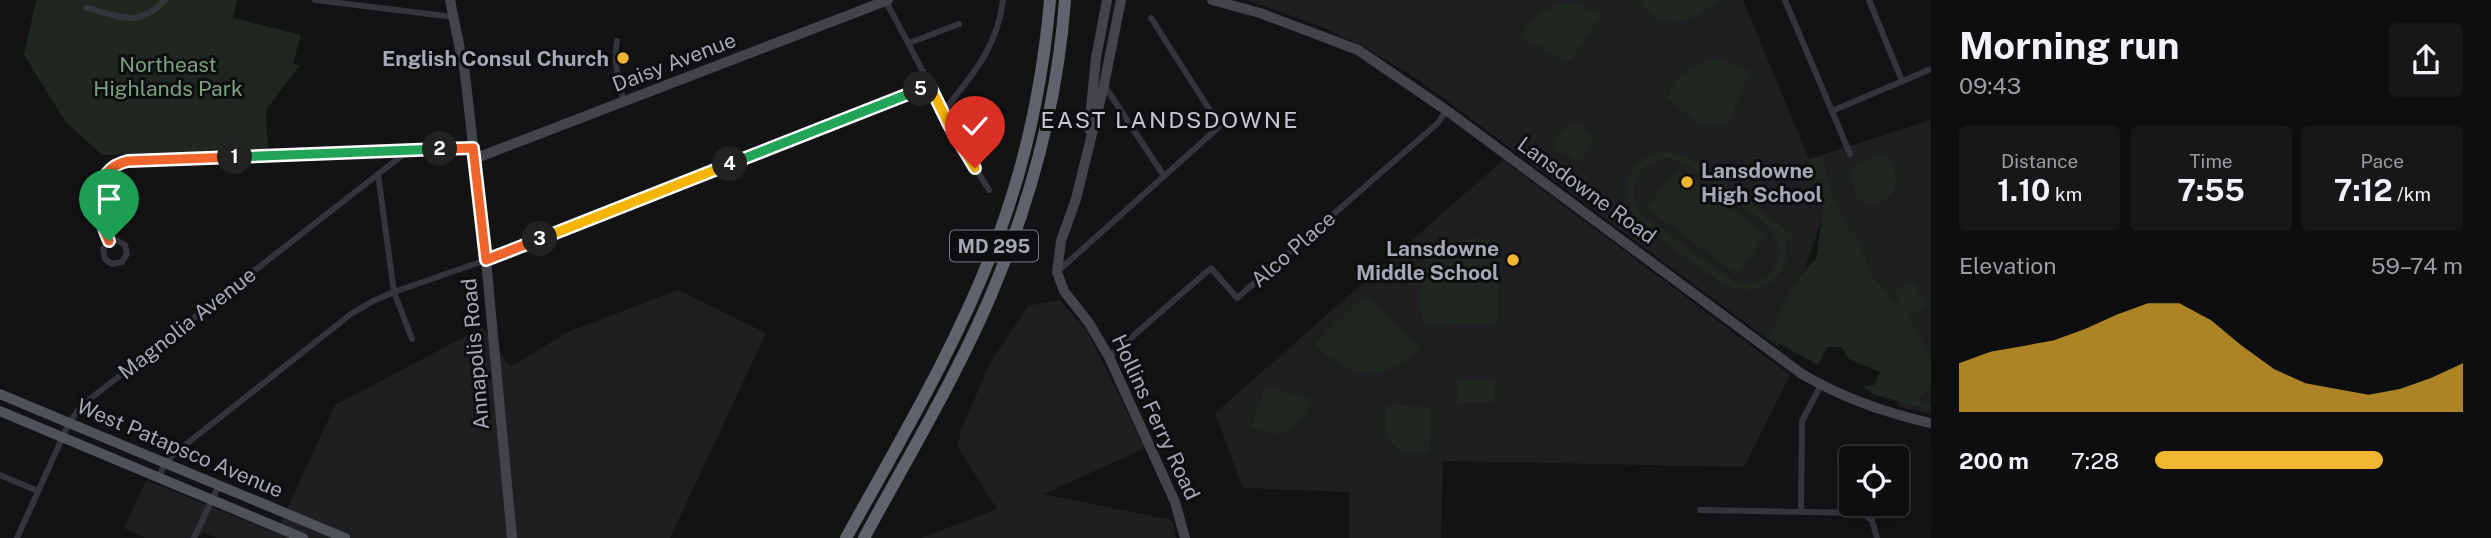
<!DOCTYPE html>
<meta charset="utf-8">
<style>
:root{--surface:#0e0e10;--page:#171719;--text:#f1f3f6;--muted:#9b9c9f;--line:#2e2e30;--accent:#f1b62f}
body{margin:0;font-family:"Public Sans",sans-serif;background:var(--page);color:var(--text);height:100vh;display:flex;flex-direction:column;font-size:26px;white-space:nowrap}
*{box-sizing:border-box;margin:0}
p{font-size:23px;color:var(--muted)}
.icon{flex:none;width:38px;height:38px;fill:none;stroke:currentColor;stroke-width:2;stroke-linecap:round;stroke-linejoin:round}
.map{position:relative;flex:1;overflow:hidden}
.drawer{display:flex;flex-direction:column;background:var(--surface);width:560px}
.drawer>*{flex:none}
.tools{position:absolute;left:1839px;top:446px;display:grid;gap:14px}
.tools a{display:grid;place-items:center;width:70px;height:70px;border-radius:7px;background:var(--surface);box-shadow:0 7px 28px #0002,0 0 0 2px var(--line);font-size:35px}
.pin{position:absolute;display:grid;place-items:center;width:60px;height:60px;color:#fff;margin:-72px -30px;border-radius:50% 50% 50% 0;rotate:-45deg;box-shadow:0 0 7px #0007}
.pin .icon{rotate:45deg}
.km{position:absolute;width:35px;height:35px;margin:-18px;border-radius:50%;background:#222;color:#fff;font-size:19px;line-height:35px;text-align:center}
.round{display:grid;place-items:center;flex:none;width:74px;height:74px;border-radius:7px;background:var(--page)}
.head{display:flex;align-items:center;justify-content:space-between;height:119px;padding:0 28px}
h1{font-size:38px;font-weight:700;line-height:52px}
.metrics{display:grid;grid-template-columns:repeat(3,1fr);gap:10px;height:119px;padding:7px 28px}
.metrics div{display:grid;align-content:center;border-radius:7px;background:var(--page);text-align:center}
.metrics b{font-size:30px;font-weight:700}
.metrics small{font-size:19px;font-weight:400}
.metrics p{font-size:19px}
.chart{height:196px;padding:14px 28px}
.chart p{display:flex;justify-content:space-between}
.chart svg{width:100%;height:126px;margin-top:7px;fill:var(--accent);opacity:.7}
ul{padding:0 28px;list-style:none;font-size:23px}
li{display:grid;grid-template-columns:112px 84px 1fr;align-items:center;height:52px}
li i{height:18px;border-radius:9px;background:var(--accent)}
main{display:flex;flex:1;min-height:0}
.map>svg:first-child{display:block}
</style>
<main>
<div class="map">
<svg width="1931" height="538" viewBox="0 0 1931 538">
<rect width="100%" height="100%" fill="#131315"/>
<!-- built -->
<g fill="#1f1f22">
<polygon points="1248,0 1743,0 1809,159 1931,120 1931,414 1899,407 1826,207 1778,347 1416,78 1365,48 1325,28"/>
<polygon points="1503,160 1790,375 1744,467 1443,461 1441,538 1349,538 1349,492 1243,488 1215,413"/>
<polygon points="678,290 766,333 670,538 217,538 205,533 196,538 145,538 124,528 146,480 276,533 335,405 483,327 510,367 568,332"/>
<polygon points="1059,300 1086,329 1145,448 1044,494 1172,520 1176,538 921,538 997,509 957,446 962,428 990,363 1028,306"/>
</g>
<!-- green -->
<g fill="#1f2720" fill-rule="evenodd">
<polygon points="36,0 237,0 233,18 301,35 293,63 299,66 266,110 268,151 102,155 65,121 24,55"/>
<path d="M1638,0H1721C1692,22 1662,36 1638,0Z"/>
<path d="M1570,3L1580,5L1601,15L1572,59L1566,61L1521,37C1533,16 1546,6 1570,3Z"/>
<path d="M1712,60L1726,61L1750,71L1728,123L1723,126L1696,121L1668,99C1671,76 1691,66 1712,60Z"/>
<path d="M1578,124L1586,127L1593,137L1581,163L1556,149C1555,134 1563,125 1578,124Z"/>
<path d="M1664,151L1689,157L1793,235L1789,241L1785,238C1794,278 1758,301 1723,284C1705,270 1642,229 1632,212C1627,203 1626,191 1628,180C1633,162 1647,155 1664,151ZM1665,158L1685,163L1770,227L1780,248L1778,262L1770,275L1762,280L1746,284L1735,282L1642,215C1624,190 1637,164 1665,158Z"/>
<path d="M1884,153C1908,179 1892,213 1858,200L1850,173L1853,166Z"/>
<path d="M1823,157L1829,187L1848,229L1856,235L1874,279L1901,308L1893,292L1913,281L1927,306L1909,317L1927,351L1931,355V385L1918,400L1931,405V410L1875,395L1863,386L1874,385L1880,372L1849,359L1841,347H1827L1818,365L1769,338C1782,311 1793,279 1816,259L1823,209L1809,159Z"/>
<polygon points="1677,168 1766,234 1737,275 1647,208"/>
<path d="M1473,238L1500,242L1498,320L1493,324L1423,323C1417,296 1417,259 1446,245C1455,242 1464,240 1473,238Z"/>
<path d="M1361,299H1369L1419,347C1387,385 1346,379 1315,344Z"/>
<rect x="1457" y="380" width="37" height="22"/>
<path d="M1270,388L1310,399C1302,433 1282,441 1251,427L1263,392Z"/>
<path d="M1389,405L1427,407L1431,412L1429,454C1421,453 1413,454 1406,452C1385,446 1380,422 1389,405Z"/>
</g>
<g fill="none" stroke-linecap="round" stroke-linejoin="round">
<!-- street -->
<g stroke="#34353a" stroke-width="6">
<polyline points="315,0 454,17"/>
<path d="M885,0C920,63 950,129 989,190"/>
<polyline points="1785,0 1850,154"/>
<polyline points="1869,0 1902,81"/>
<path d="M87,8C121,16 138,29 165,0"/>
<path d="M617,41C613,62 619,82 624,103"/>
<polyline points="909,43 959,24"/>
<polyline points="1104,85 1164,176"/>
<polyline points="1832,111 1931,69"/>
<path d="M943,112C972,75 997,49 1003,0"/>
<polyline points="378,174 394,292 412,339"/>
<path d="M109,241L116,240L125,245L127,254L122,262L112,264L105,259L103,249L109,241C97,216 92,180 119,163L473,148"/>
<polyline points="1057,272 1220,126 1151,18"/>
<polyline points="1109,357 1211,268 1237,298 1438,123 1446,110"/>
<polyline points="0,475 38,491"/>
<polyline points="159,477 165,463 175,453 351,314 373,301 394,292 486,260 931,86"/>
<polyline points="1700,510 1862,513 1872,520 1877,538"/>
<polyline points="1801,512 1802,421 1821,385"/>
<polyline points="17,538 69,423 81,406 409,150"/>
<polyline points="194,538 219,485"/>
</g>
<!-- secondary -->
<g stroke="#42444a" stroke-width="10">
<polyline points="450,0 465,74 486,260 512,538"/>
<polyline points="1121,0 1104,85 1076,199 1061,241 1057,272 1064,291 1089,323 1109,357 1175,502 1185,538"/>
<path d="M1212,0L1260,13L1358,50L1446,110L1802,374C1843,398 1885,413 1931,423"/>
<polyline points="1089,129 1096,58 1107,0"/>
<polyline points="474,159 888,0"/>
</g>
<!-- primary -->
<g stroke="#505259" stroke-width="10">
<polyline points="0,394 345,538"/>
<polyline points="0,411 303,538"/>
</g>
<!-- highway -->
<g stroke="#60636b" stroke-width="12">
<path d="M846,538C901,439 960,340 999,234C1027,158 1043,80 1050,0"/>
<path d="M864,538C910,453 962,368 998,278C1034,189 1058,96 1065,0"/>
</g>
</g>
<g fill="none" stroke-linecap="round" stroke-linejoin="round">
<defs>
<path id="split-1" d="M109,241C97,214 90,169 128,161L235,157"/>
<polyline id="split-2" points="235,157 440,149"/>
<polyline id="split-3" points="440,149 473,148 486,260 540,239"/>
<polyline id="split-4" points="540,239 730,164"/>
<polyline id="split-5" points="730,164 921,89"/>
<polyline id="split-6" points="921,89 930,86 949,125 975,168"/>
</defs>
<!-- split-1 casing -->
<use href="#split-1" stroke="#fff" stroke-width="14"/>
<!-- split-2 casing -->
<use href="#split-2" stroke="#fff" stroke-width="14"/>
<!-- split-3 casing -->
<use href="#split-3" stroke="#fff" stroke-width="14"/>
<!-- split-4 casing -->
<use href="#split-4" stroke="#fff" stroke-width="14"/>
<!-- split-5 casing -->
<use href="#split-5" stroke="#fff" stroke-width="14"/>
<!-- split-6 casing -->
<use href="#split-6" stroke="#fff" stroke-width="14"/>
<!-- split-1 -->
<use href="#split-1" stroke="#f0652b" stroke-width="9"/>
<!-- split-2 -->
<use href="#split-2" stroke="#22a559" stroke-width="9"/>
<!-- split-3 -->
<use href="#split-3" stroke="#f0652b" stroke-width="9"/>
<!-- split-4 -->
<use href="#split-4" stroke="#f5b400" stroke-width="9"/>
<!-- split-5 -->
<use href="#split-5" stroke="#22a559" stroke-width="9"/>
<!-- split-6 -->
<use href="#split-6" stroke="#f5b400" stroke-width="9"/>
</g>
<!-- markers -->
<g fill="#f1b62f" stroke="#0e0e10" stroke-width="2.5">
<circle cx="623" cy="58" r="7"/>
<circle cx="1687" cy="182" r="7"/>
<circle cx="1513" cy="260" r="7"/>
</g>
<g text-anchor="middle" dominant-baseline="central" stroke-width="6" stroke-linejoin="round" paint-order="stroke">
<!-- shield labels -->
<rect fill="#0e0e10" stroke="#787a84" stroke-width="2" x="950" y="230.5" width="88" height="31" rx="5"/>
<g font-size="19" font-weight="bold" fill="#a5a9b5">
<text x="994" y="246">MD 295</text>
</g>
<!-- poi labels -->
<g font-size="21" font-weight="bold" fill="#a5a9b5" stroke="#0e0e10" text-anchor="end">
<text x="609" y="58">English Consul Church</text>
<text x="1701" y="170" text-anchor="start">Lansdowne<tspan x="1701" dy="24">High School</tspan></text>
<text x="1499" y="248">Lansdowne<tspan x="1499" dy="24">Middle School</tspan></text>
</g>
<!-- street labels -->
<g font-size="21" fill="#a5a9b5" stroke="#0e0e10">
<text transform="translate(674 62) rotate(-21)">Daisy Avenue</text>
<text transform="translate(1587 190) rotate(36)">Lansdowne Road</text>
<text transform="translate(1293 249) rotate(-41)">Alco Place</text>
<text transform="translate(187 323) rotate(-38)">Magnolia Avenue</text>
<text transform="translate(475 354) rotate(-95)">Annapolis Road</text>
<text transform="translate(1156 417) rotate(65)">Hollins Ferry Road</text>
<text transform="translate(180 448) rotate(23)">West Patapsco Avenue</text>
</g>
<!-- park labels -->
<g font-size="21" fill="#7ca07f" stroke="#0e0e10">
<text x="168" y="64">Northeast<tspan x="168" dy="24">Highlands Park</tspan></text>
</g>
<!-- neighbourhood labels -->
<g font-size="23" letter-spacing="2" fill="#c6c8d1" stroke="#0e0e10">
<text x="1170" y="119">EAST LANDSDOWNE</text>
</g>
</g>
</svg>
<div class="tools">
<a><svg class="icon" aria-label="locate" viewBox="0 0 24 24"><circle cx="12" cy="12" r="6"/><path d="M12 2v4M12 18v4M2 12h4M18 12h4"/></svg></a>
</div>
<div class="pin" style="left:109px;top:241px;background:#1e9e55"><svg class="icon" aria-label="arrive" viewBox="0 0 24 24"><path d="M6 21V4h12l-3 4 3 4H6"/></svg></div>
<div class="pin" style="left:975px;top:168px;background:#d93025"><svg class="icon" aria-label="check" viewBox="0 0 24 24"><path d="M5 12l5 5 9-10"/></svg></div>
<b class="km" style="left:235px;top:157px">1</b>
<b class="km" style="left:440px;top:149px">2</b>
<b class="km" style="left:540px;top:239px">3</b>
<b class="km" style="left:730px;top:164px">4</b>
<b class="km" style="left:921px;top:89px">5</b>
</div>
<section class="drawer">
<div class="head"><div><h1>Morning run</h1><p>09:43</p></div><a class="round"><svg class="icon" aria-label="share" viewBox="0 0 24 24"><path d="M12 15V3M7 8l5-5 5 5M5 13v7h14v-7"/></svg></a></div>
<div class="metrics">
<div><p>Distance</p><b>1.10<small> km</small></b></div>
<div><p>Time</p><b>7:55</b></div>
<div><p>Pace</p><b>7:12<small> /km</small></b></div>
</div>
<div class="chart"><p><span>Elevation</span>59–74 m</p>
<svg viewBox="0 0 160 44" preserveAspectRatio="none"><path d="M0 44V27L10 23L20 21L30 19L40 15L50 10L60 6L70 6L80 12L90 21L100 29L110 34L120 36L130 38L140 36L150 32L160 27V44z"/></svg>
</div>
<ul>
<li><b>200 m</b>7:28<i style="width:74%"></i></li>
</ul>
</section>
</main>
